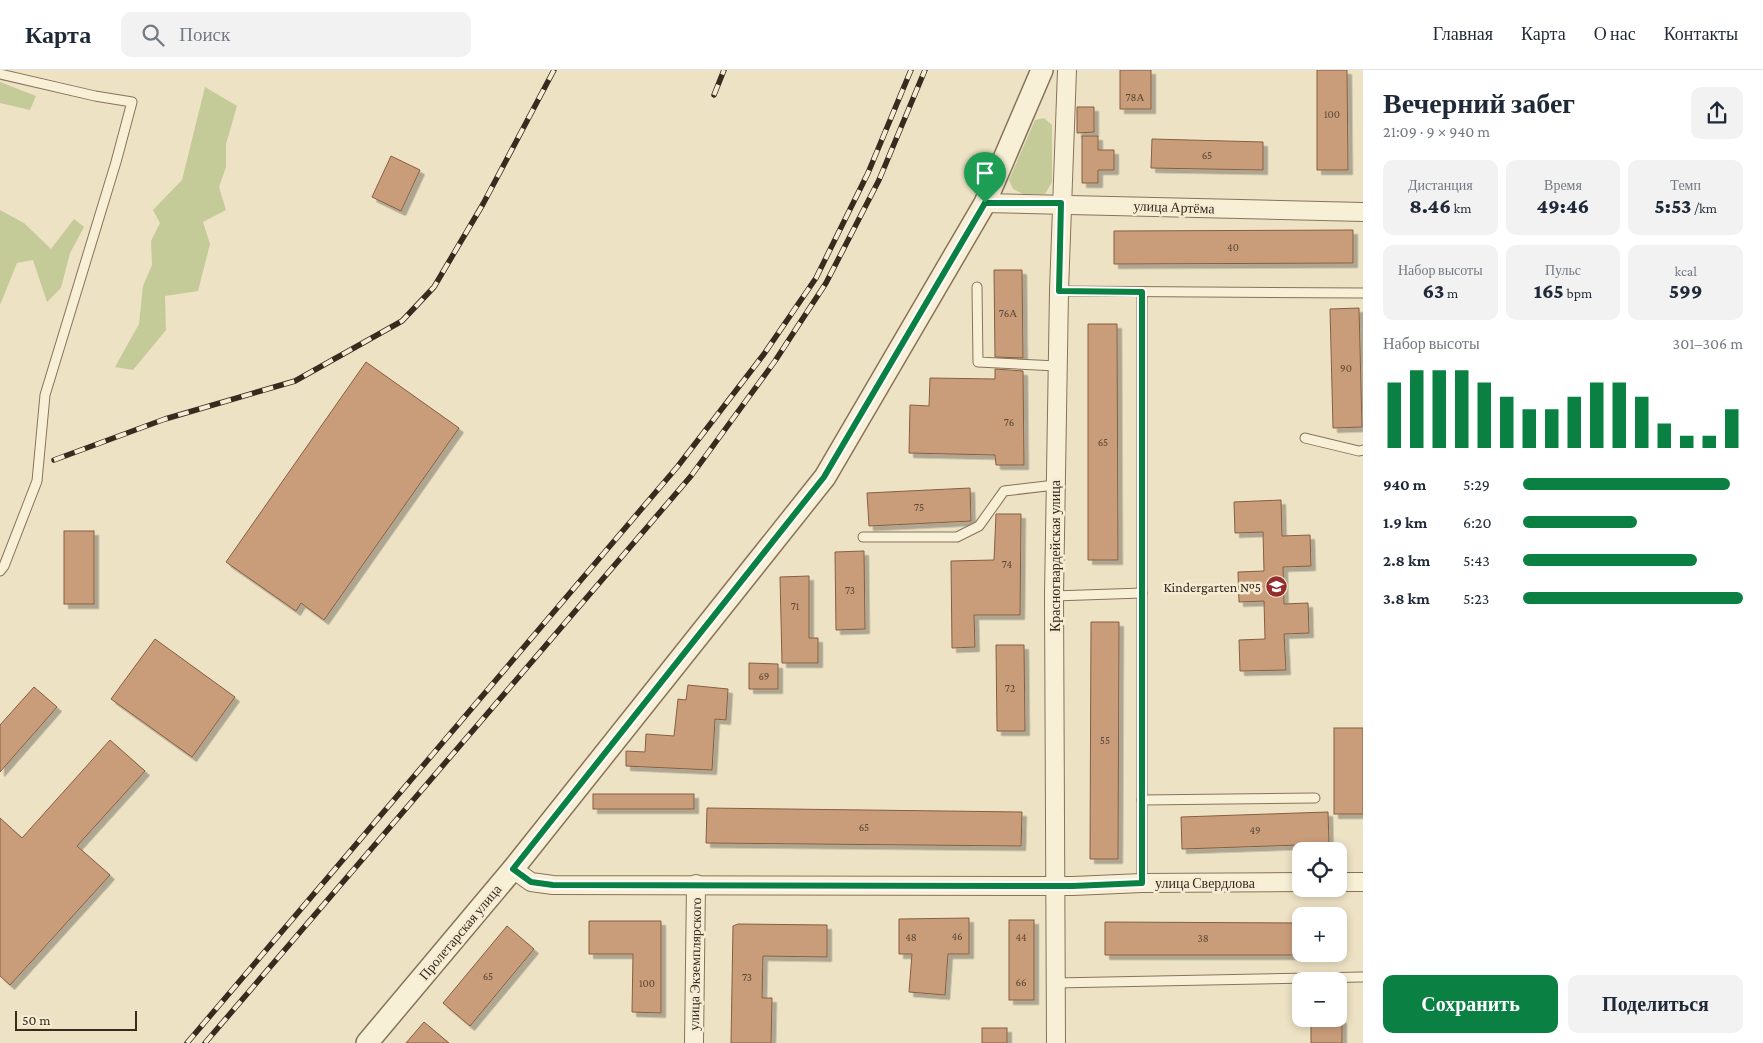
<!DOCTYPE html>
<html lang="ru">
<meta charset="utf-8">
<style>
:root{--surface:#fff;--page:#f2f2f3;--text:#1f2937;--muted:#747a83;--line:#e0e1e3;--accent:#0b8043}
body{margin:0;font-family:"Crimson Pro",serif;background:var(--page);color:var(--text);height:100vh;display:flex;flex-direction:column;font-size:19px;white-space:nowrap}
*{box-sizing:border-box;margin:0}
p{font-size:16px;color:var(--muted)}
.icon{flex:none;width:28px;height:28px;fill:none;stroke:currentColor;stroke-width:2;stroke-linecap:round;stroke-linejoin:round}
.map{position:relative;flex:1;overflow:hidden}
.panel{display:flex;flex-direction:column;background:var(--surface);width:400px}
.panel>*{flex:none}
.buttons{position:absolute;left:1292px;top:772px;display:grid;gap:10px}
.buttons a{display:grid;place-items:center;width:55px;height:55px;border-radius:10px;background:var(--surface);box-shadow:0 2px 8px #0003;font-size:25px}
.scale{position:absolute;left:15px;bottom:12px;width:122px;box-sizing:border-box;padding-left:5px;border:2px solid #372b1e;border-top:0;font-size:14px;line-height:18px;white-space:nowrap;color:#372b1e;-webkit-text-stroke:4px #f5ecd3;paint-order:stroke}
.pin{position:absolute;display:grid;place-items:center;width:42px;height:42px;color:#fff;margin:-51px -21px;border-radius:50% 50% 50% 0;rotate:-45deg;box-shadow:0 0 5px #0007}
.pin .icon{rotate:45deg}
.round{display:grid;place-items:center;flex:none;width:52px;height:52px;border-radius:10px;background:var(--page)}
.overview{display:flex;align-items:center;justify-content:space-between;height:85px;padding:0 20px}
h1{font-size:28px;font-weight:800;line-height:38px}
.stats{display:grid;grid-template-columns:repeat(3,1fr);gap:8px;height:85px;padding:5px 20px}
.stats div{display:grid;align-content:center;border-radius:10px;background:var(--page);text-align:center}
.stats b{font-size:21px;font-weight:800}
.stats small{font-size:14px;font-weight:400}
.stats p{font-size:14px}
.chart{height:140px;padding:10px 20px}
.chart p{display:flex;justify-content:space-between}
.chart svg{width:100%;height:90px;margin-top:5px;stroke:var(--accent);stroke-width:6}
.button{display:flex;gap:10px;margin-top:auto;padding:10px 20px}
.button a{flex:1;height:58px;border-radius:10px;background:var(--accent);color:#fff;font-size:20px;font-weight:800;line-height:58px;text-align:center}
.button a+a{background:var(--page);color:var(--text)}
ul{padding:0 20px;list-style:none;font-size:16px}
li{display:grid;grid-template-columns:80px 60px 1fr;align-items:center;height:38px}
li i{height:12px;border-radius:6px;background:var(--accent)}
header{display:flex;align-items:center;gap:30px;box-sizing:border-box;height:70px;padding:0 25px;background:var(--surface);border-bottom:1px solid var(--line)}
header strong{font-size:24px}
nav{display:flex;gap:28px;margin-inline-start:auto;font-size:18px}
.search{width:350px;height:45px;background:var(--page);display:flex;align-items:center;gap:12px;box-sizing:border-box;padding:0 18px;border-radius:10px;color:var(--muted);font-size:19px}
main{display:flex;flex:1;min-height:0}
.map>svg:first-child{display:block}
</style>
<header>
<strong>Карта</strong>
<div class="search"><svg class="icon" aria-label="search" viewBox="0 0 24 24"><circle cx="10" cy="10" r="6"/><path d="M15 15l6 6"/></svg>Поиск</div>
<nav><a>Главная</a><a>Карта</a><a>О нас</a><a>Контакты</a></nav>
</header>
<main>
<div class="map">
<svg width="1363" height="973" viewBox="0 0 1363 973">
<defs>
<filter id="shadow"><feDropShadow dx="4.5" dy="4.5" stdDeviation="0" flood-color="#0004"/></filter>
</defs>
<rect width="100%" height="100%" fill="#ede2c4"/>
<!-- green -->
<g fill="#c4cb98">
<polygon points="0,12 36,26 30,40 0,33"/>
<polygon points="205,17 237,36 226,74 226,97 219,117 226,140 203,152 210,174 198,221 165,226 166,260 133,300 115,297 139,254 143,216 152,195 151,171 160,153 153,140 182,110"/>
<polygon points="1044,48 1052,55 1052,112 1045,124 1023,124 1013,119 1009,110 1035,50"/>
<polygon points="0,140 24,153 51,179 74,149 84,157 70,183 61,218 47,232 33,190 17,193 0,235"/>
</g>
<!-- building -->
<g fill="#ca9d7a" stroke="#865e41" filter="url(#shadow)">
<rect x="1120" y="0" width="31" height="39"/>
<polygon points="1317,0 1347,0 1348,100 1317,100"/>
<polygon points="1077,37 1094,37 1094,62 1077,63"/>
<polygon points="1082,66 1098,66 1098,80 1114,80 1114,100 1098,100 1098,113 1082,113"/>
<polygon points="1152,69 1263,72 1263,100 1151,98"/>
<polygon points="391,86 420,100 401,141 372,127"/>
<polygon points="1353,160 1353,193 1114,194 1114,161"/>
<polygon points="994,200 1022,200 1023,288 995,287"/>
<polygon points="1359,238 1362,357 1333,358 1330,239"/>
<polygon points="1088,254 1117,254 1118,490 1088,490"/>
<polygon points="366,292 459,358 324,550 301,533 296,541 226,492"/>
<polygon points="995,299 1023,301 1024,395 996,395 995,385 909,383 910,335 929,336 930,308 995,309"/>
<polygon points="970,418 971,451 869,456 867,423"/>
<polygon points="1281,430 1282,466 1310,465 1311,496 1283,497 1284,534 1308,533 1309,563 1284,564 1286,600 1240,601 1239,570 1265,569 1264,531 1239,532 1238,502 1264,501 1263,462 1235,463 1234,432"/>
<polygon points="996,444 1021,444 1020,545 974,545 975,577 952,578 951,491 994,490"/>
<rect x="64" y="461" width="30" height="73"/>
<polygon points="864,481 865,559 836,560 835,482"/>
<polygon points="809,506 809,568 818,568 818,593 782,593 780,507"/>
<polygon points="1091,552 1119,552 1118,789 1090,789"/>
<polygon points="155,569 235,627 192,687 111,629"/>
<polygon points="996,575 1024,575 1025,661 997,661"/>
<polygon points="749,593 778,594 778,619 749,619"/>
<polygon points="688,615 728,619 726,650 715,649 712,700 626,696 626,681 645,682 646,664 674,666 678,629 686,630"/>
<polygon points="34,617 57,637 0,702 0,655"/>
<rect x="1334" y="658" width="29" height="86"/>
<polygon points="110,670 145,701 77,776 110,805 10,915 0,906 0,748 22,768"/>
<rect x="593" y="724" width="101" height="15"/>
<polygon points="707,738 1022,742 1021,776 706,773"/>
<polygon points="1328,742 1329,774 1182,779 1181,747"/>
<polygon points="969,848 969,884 948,884 945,925 909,922 912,884 899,884 899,849"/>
<rect x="1009" y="850" width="25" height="80"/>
<polygon points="589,851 661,851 661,943 632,942 633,884 589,884"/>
<polygon points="1105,852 1301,853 1301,885 1105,885"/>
<polygon points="738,854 827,855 827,887 763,886 762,928 772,928 771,973 731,973 733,856"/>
<polygon points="507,856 534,879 470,956 443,933"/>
<rect x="1311" y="949" width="31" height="24"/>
<polygon points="424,952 449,973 406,973"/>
<rect x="982" y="958" width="25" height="15"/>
</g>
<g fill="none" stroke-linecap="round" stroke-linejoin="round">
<defs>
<g id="service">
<polyline points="0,4 95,26 132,32 116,92 45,325 37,411 4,496 0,501"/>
<polyline points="977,217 978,292 1057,296"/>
<polyline points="1059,221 1363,223"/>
<polyline points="1305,368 1359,381 1363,380"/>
<polyline points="863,467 957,467 979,456 1004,421 1055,415"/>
<polyline points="1054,526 1142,523"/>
<polyline points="1142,730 1315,728"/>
<polyline points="1142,813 1142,222"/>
<polyline points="1055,913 1363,907"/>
</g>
<g id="minor">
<polyline points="985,133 1363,142"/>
<polyline points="513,799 531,812 553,815 1073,816 1142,813 1301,812"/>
<polyline points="1339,812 1363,812"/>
<polyline points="694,973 696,814"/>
<polyline points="1056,973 1054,526 1059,221 1067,0"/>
</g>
<polyline id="tertiary" points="367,973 513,799 825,407 985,133 1042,0"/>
</defs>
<!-- service casing -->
<use href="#service" stroke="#87735b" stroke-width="11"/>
<!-- minor casing -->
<use href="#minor" stroke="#87735b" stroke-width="20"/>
<!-- tertiary casing -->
<use href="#tertiary" stroke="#87735b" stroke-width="24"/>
<!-- service -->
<use href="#service" stroke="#f8efd7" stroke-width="9"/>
<!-- minor -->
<use href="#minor" stroke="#f8efd7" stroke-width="18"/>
<!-- tertiary -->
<use href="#tertiary" stroke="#f8efd7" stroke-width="21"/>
<defs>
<g id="rail">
<polyline points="714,25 724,0"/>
<polyline points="54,390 165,349 295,311 402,251 434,217 483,134 554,0"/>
<polyline points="187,973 678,396 764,284 816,208 868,103 911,0"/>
<polyline points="205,973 691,406 775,291 826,213 879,110 925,0"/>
</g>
</defs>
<!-- rail casing -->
<use href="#rail" stroke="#372b1e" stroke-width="5.5"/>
<!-- rail -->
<use href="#rail" stroke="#f5ecd3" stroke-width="4" stroke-dasharray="11" stroke-linecap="butt"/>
</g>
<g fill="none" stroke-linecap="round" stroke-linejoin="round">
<defs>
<polygon id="route" points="985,133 1061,133 1059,221 1142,222 1142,813 1073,816 553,815 531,812 513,799 824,407"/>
</defs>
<!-- route casing -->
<use href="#route" stroke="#fff" stroke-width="10"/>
<!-- route -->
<use href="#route" stroke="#0b8043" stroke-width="6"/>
</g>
<!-- icons -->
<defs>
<symbol id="school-disc" viewBox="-11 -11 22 22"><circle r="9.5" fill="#952d2c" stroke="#f5ecd3"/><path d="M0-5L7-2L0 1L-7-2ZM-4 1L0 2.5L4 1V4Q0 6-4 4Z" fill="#fff"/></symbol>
</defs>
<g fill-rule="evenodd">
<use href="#school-disc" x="1264" y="504" width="25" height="25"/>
</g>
<g text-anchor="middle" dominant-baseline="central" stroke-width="5" stroke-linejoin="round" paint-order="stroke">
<!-- number labels -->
<g font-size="11" fill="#5c4835">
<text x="1135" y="27">78А</text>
<text x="1332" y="44">100</text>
<text x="1207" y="85">65</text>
<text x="1233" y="177">40</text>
<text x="1008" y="243">76А</text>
<text x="1346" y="298">90</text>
<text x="1009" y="352">76</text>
<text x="1103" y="372">65</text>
<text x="919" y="437">75</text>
<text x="1007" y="494">74</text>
<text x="850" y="520">73</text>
<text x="795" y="536">71</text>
<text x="764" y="606">69</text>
<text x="1010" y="618">72</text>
<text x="1105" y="670">55</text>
<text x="864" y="757">65</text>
<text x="1255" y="760">49</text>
<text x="957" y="866">46</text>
<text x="911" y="867">48</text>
<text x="1021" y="867">44</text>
<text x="1203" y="868">38</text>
<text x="488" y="906">65</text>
<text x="747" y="907">73</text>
<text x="1021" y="912">66</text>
<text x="647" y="913">100</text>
</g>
<!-- street labels -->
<g font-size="14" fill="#372b1e" stroke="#f5ecd3">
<text transform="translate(1174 137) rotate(2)">улица Артёма</text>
<text transform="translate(1055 486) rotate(-90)">Красногвардейская улица</text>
<text x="1205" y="813">улица Свердлова</text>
<text transform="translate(460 862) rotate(-50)">Пролетарская улица</text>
<text transform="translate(695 894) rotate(-89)">улица Экземплярского</text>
</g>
<!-- poi labels -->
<g font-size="14" fill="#372b1e" stroke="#f5ecd3" text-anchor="end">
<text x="1261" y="517">Kindergarten №5</text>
</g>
</g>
</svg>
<div class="buttons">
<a><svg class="icon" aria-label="locate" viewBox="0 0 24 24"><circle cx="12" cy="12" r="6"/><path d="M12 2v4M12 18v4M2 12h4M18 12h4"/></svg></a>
<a>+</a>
<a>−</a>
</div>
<div class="scale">50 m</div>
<div class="pin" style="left:985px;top:133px;background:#1e9e55"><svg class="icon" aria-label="arrive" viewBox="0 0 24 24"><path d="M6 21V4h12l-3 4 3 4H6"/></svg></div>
</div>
<section class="panel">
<div class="overview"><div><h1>Вечерний забег</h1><p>21:09 · 9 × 940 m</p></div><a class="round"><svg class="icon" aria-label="share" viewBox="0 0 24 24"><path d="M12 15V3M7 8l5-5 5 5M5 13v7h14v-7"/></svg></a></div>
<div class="stats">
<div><p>Дистанция</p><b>8.46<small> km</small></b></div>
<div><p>Время</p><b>49:46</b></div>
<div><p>Темп</p><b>5:53<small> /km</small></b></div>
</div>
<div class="stats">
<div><p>Набор высоты</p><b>63<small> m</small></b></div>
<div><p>Пульс</p><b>165<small> bpm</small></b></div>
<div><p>kcal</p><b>599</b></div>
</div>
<div class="chart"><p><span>Набор высоты</span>301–306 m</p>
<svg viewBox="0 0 160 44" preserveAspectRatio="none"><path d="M5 44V12M15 44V6M25 44V6M35 44V6M45 44V12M55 44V19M65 44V25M75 44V25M85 44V19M95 44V12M105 44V12M115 44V19M125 44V32M135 44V38M145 44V38M155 44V25"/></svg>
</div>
<ul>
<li><b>940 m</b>5:29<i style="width:94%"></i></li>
<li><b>1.9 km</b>6:20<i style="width:52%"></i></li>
<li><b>2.8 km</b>5:43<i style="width:79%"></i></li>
<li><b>3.8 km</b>5:23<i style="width:100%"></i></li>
</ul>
<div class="button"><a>Сохранить</a><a>Поделиться</a></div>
</section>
</main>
